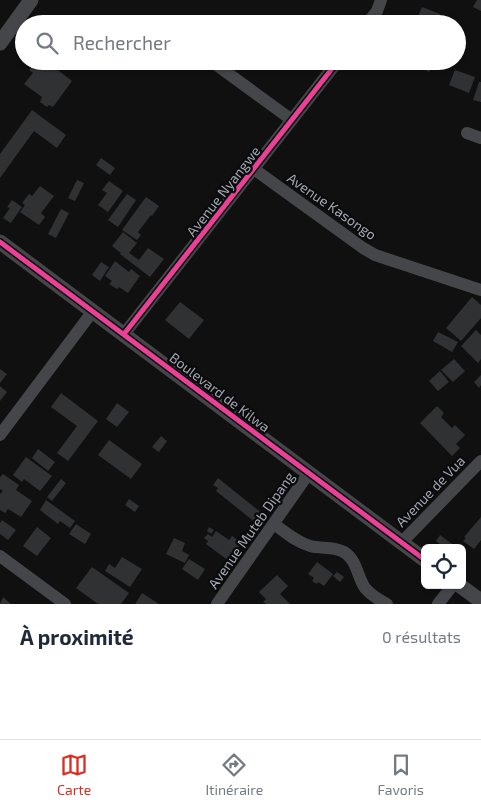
<!DOCTYPE html>
<html lang="fr">
<meta charset="utf-8">
<style>
:root{--surface:#fff;--page:#f2f2f3;--text:#1f2937;--muted:#747a83;--line:#e0e1e3;--accent:#d93025}
body{margin:0;font-family:"Exo 2",sans-serif;background:var(--page);color:var(--text)}
.controls{position:absolute;right:15px;bottom:15px;display:grid;overflow:hidden;border-radius:8px;box-shadow:0 1px 4px #0004}
.controls button{width:45px;height:45px;display:grid;place-items:center;padding:0;border:0;border-bottom:1px solid var(--line);background:var(--surface);color:var(--text);font:25px sans-serif}
.list{margin:0;padding:0;list-style:none}
h2{display:flex;justify-content:space-between;align-items:center;height:65px;margin:0;padding:0 20px;font-size:21px}
h2 small{font-size:16px;font-weight:400;color:var(--muted)}
.icon{flex:none;width:28px;height:28px;fill:none;stroke:currentColor;stroke-width:2;stroke-linecap:round;stroke-linejoin:round}
.map{position:relative;flex:none;width:481px;height:604px;overflow:hidden}
.search{position:absolute;background:var(--surface);box-shadow:0 1px 4px #0004;left:15px;right:15px;top:15px;height:55px;display:flex;align-items:center;gap:12px;box-sizing:border-box;padding:0 18px;border-radius:28px;color:var(--muted);font-size:19px}
.sheet{height:135px;background:var(--surface)}
nav{display:flex;justify-content:space-around;align-items:center;box-sizing:border-box;height:70px;border-top:1px solid var(--line);background:var(--surface);font-size:14px;color:var(--muted)}
nav a{display:grid;justify-items:center;gap:2px}
nav .on{color:var(--accent)}
.map>svg:first-child{display:block}
.building{fill:#303133}
.lines{fill:none;stroke-linecap:round;stroke-linejoin:round}
.minor{stroke:#454649;stroke-width:12}
.tertiary{stroke:#454649;stroke-width:15}
.cycleway-casing{stroke:#0b0b0c;stroke-width:8}
.cycleway{stroke:#ea4096;stroke-width:5}
.labels{text-anchor:middle;dominant-baseline:central;stroke-width:4.5;stroke-linejoin:round;paint-order:stroke}
.street-label{font-size:14px;fill:#a0a7b3;stroke:#0b0b0c}
</style>
<div class="map">
<svg width="481" height="604" viewBox="0 0 481 604">
<rect width="100%" height="100%" fill="#101011"/>
<path class="building" d="M477 0H481V11L473 7Z
M422 7 440 14 437 24 415 23Z
M36 61H46L72 81 53 107 49 105 47 107 40 102 42 97 24 84 33 73 29 70Z
M422 61H435L429 72 419 67Z
M455 70 475 77 469 93 449 85Z
M479 82H481V102L473 100Z
M32 110 66 135 57 148 34 131 0 178V154Z
M101 158 115 168 110 175 96 165Z
M77 180 84 183 75 201 68 198Z
M109 181 123 191 108 212 98 205 107 193 102 190Z
M40 186 54 196 41 213 45 217 39 225 20 212 25 205 22 203 29 194 32 196Z
M127 194 136 200 118 227 108 220Z
M146 197 159 206 152 216 151 215 138 232 141 235 137 240 122 230Z
M12 200 22 207 11 223 3 218 10 208 7 207Z
M61 209 69 213 56 238 48 234Z
M123 232 137 243 129 253 139 260 148 248 164 259 150 277 120 254 121 253 112 246Z
M115 261 129 272 131 269 140 276 128 293 119 287 117 289 109 284 112 281 105 276Z
M101 262 109 267 100 281 92 275Z
M472 297 481 305V318L461 341 446 328Z
M180 302 204 320 189 339 165 320Z
M476 330 481 335V359L478 363 461 346Z
M438 332 458 342 452 352 433 341Z
M454 359 465 371 453 382 441 370Z
M0 369 7 374 0 383Z
M440 371 449 382 438 391 429 381Z
M481 375V385L479 388 474 382Z
M0 386 7 392 0 401Z
M61 393 98 421 68 461 57 453 77 426 51 407Z
M117 403 129 412 117 427 106 419Z
M437 406 444 413 441 417 452 428 455 425 465 435 456 444 460 448 452 456 420 423Z
M161 436 167 441 159 452 152 447Z
M109 440 142 464 131 479 98 455Z
M38 449 55 462 48 471 32 458Z
M26 457 52 476 40 491 24 479 22 482 13 475Z
M3 474 19 485 16 490 32 501 21 517 8 509 5 513 0 510V494L3 491 0 489V477Z
M218 478 268 518 261 527 216 491 218 488 213 485Z
M61 479 66 483 52 501 47 497Z
M129 499 139 506 135 512 125 505Z
M46 500 75 521 70 528 60 521 58 524 40 510Z
M481 517V540L474 549 463 541 466 538 464 537Z
M2 520 16 530 8 540 0 534V523Z
M76 524 91 534 85 544 69 534Z
M37 527 51 538 37 556 23 546Z
M209 527 214 530 211 534 207 531Z
M216 531 229 540 232 536 242 543 229 561 206 544 208 541 204 538 208 534 212 537Z
M440 535 448 541 458 548H445L436 541Z
M174 538 185 543 182 551 189 555 185 563 166 554Z
M122 557 142 569 130 587 105 571 109 564 115 568Z
M189 559 205 569 198 580 182 569Z
M317 562 333 574 324 586 318 582 317 584 312 581 314 578 308 574Z
M92 567 129 593 121 604H98L76 588Z
M337 572 344 577 340 582 333 576Z
M277 575 288 586 280 594 290 604H266L263 602 266 599 259 592Z
M142 593 159 604H135Z
M3 597 11 604H0Z"/>
<g class="lines">
<path class="minor" d="M367 24 377 11 381 0
M211 61 292 120
M467 133 481 138
M254 169 363 248 375 255 481 290
M124 334 338 61
M0 435 93 311
M274 524C285 532 296 542 310 546 321 549 334 546 344 552 357 560 357 576 365 588 371 595 379 600 387 604
M401 543 481 461
M0 556 65 604
M217 604 309 473
M438 604 453 585"/>
<path class="tertiary" d="M0 43 31 0
M0 242 425 560
M459 585 481 601"/>
<g class="cycleway-casing">
<path id="cycleway" d="M0 242 425 560
M124 334 338 61"/>
</g>
<use href="#cycleway" class="cycleway"/>
</g>
<g class="labels">
<g class="street-label">
<text transform="translate(223 191) rotate(-52)">Avenue Nyangwe</text>
<text transform="translate(332 206) rotate(35)">Avenue Kasongo</text>
<text transform="translate(220 392) rotate(37)">Boulevard de Kilwa</text>
<text transform="translate(430 491) rotate(-46)">Avenue de Vua</text>
<text transform="translate(251 530) rotate(-55)">Avenue Muteb Dipang</text>
</g>
</g>
</svg>
<div class="controls">
<button><svg class="icon" aria-label="locate" viewBox="0 0 24 24"><circle cx="12" cy="12" r="6"/><path d="M12 2v4M12 18v4M2 12h4M18 12h4"/></svg></button>
</div>
<div class="search"><svg class="icon" aria-label="search" viewBox="0 0 24 24"><circle cx="10" cy="10" r="6"/><path d="M15 15l6 6"/></svg>Rechercher</div>
</div>
<section class="sheet">
<h2>À proximité<small>0 résultats</small></h2>
<ul class="list">
</ul>
</section>
<nav>
<a class="on"><svg class="icon" aria-label="map" viewBox="0 0 24 24"><path d="M3 6l6-2 6 2 6-2v14l-6 2-6-2-6 2zM9 4v14M15 6v14"/></svg>Carte</a>
<a><svg class="icon" aria-label="directions" viewBox="0 0 24 24"><path d="M12 3l9 9-9 9-9-9zM9 14v-3h6M13 9l2 2-2 2"/></svg>Itinéraire</a>
<a><svg class="icon" aria-label="saved" viewBox="0 0 24 24"><path d="M7 4h10v16l-5-4-5 4z"/></svg>Favoris</a>
</nav>
